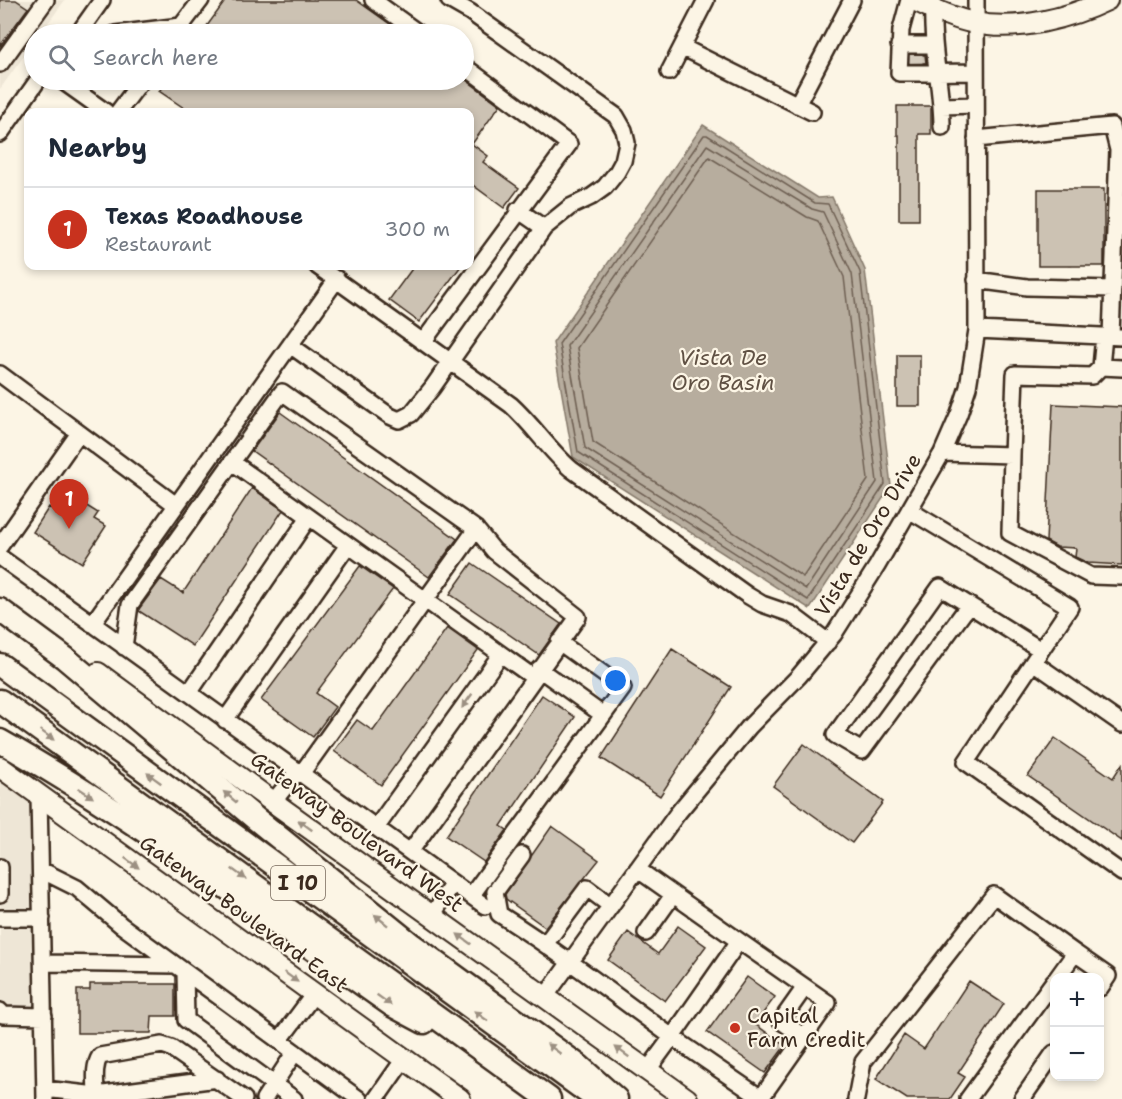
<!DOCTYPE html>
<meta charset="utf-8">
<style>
:root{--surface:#fff;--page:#f2f2f3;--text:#1f2937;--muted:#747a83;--line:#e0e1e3;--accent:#c8321e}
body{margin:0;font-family:"Shantell Sans",sans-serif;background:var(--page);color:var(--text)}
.controls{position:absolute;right:18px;bottom:18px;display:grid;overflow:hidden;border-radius:12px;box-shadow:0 3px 9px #0003}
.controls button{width:54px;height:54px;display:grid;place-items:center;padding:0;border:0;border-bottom:2px solid var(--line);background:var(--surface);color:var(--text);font:30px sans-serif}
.you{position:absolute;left:616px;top:681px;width:21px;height:21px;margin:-15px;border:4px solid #fff;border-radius:50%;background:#1a73e8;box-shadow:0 0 0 9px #1a73e833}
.badge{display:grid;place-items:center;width:39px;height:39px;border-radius:50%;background:var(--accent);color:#fff;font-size:20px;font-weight:700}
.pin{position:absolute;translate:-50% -50px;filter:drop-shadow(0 2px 3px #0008)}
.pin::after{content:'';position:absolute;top:32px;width:21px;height:18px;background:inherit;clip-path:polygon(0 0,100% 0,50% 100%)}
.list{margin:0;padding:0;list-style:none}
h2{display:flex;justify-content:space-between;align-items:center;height:78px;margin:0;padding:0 24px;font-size:26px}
h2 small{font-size:20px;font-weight:400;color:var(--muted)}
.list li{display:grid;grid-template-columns:39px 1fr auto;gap:18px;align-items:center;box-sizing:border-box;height:84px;padding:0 24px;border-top:2px solid var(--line)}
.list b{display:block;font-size:22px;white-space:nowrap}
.list p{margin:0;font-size:20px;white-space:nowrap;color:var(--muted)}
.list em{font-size:20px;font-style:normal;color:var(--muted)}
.icon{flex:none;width:33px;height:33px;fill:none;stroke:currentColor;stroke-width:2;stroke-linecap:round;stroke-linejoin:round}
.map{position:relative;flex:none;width:1122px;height:1099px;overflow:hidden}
.search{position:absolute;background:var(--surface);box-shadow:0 3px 9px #0003;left:24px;top:24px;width:450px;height:66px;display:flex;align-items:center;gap:15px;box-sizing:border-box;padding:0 21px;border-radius:33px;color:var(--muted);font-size:22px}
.panel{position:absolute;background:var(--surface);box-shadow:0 3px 9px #0003;left:24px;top:108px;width:450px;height:162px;border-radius:12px}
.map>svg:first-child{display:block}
.built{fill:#eee6d6}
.water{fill:#b7ad9e;stroke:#85796b;stroke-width:1.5}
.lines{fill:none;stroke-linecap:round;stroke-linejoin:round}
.shore{stroke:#6d5e51;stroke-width:1.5}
.building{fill:#ccc2b3;stroke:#3b2a1e;stroke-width:1.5}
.minor-tunnel{stroke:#d5ccbd;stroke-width:15;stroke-dasharray:15 8;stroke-linecap:butt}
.minor-casing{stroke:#3b2a1e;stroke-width:20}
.major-casing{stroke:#3b2a1e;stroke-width:24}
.highway-casing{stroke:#3b2a1e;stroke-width:27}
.minor{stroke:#fcf5e5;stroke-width:15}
.major{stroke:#fcf5e5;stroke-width:20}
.highway{stroke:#fcf5e5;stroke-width:22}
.oneway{fill:#9c9082}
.poi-dot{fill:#c8321e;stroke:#fcf5e5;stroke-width:2}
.labels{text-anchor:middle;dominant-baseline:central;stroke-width:4.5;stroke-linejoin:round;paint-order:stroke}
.shield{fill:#fcf5e5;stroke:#75675a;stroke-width:1.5}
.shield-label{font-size:20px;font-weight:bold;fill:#3b2a1e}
.street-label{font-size:21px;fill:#3b2a1e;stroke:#fcf5e5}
.poi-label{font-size:21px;fill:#3b2a1e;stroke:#fcf5e5;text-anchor:start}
.water-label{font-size:22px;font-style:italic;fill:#605144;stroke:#fcf5e5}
</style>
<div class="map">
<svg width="1122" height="1099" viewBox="0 0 1122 1099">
<rect width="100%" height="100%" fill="#fcf5e5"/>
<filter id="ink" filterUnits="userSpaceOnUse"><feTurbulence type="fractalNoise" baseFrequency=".0167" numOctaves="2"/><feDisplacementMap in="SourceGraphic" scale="12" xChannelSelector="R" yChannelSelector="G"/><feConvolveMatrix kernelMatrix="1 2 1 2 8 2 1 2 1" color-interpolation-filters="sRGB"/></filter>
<g filter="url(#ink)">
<path class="built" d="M0 0H65L40 34H34V42L0 89Z
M0 779 33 803 40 1010H0Z"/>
<path class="water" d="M703 125 818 198 832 197 865 270 891 486 810 609 573 457 553 343Z"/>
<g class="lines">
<path class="shore" d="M704 135H707L815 203 828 204 860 272 885 484 808 600 578 452 559 344Z
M707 145 812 209 823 212 852 274 877 482 806 589 585 448 567 346Z
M709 157 807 217 818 221 844 277 868 480 803 577 593 442 577 348Z"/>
</g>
<path class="building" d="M0 0H16L28 8 0 46Z
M226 0H356L404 34H201Z
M910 55H925L926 63H909Z
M168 80H466L500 105 472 144 488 156 483 162 519 188 504 208 470 183V112H190L159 91Z
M897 106H931V134H919V220H899V135H897Z
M1038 189H1104V266H1038Z
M414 266H461L419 322 389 300Z
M897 355H920V406H897Z
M1053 404 1122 407V565L1088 563 1075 557 1076 548 1057 547 1046 541Z
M280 412 457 539 429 577 252 451Z
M252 488 283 510 193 646 139 611V609L161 579 183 593Z
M66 493 98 513 94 519 106 526 82 563 33 532 49 507 55 510Z
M472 563 561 624 539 655 450 594Z
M360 566 393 589 316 693 335 707 313 737 261 700Z
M447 628 478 650 381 785 334 751 357 720 373 731Z
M672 649 731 687 660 796 601 758Z
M542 695 575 717 501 826 507 830 484 862 446 836Z
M1055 738 1113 778 1122 764V841L1028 776Z
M804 744 883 802 852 843 773 786Z
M552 826 599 860 545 927 506 899 505 894Z
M678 926 706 946 665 1001 608 960 628 932 658 954Z
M747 977 775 997 755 1024 785 1046 765 1073 707 1032Z
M969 981 1004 1004 958 1073 965 1077 950 1099H907L876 1079 904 1035 924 1049Z
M90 984H175V1016H152L151 1033H77V990H90Z"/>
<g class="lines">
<path class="minor-tunnel" d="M915 53V66"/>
<g class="minor-casing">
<path id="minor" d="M373 0 420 34
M909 0 901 30 899 73 975 72
M933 9C931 49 942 87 942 127
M78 34 102 0
M115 34 181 26
M175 34 201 0
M899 45H933
M682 47 812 112
M0 64 46 0
M669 72 706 0
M61 80 106 112
M797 105 852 0
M942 106 976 105
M118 112 142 80
M0 134 38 80
M976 139 1112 126 1118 150 1111 336
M518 210 544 228
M317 266 511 405C533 425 549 450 571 469L747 595 762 604 791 614 828 642
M976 280 1027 287 1113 289
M977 330 1122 337
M423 342 569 144 464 66
M290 345 390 416 399 420 411 414 432 388 544 228 570 207 591 197 605 187 617 172 623 161 627 143 624 130 616 116 470 12 449 0
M1101 367 1122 368
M0 374 176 505
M942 453 1012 455 1015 374 1092 376 1101 367 1104 336
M1012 455 1010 533 1091 576 1122 577
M232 462 533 677
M909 510 1070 607 966 762 1122 873
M0 546 79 433
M0 557 485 906
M969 605 862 751 835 735 940 587 1041 650
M92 624 337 279
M124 647 130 605 282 392 476 529 494 551 578 617 410 852
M1033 662 1122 724
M539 669 603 715
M189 693 309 517
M225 720 348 545
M301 774 476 529
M39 796 45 1099
M273 802 298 771
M376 828 501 654
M522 855 495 892 499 914C559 952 615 995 672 1037L739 941 637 869
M0 867V894
M41 870 77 888 121 925 359 1099
M471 896 623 688 559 642
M432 916 453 883
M0 918H42
M646 933 673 895
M546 943 587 888 611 906
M1075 953 1108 976 1100 988
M43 963 175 965
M185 972 186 1020 294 1099
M545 997 677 814 749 727 799 676 834 634 877 566 942 453 959 414 968 387 977 330 976 0
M0 1011 3 1015 44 1016
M804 1037 781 1021 805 987
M279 1041 314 994
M647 1071 672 1037 761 1098 828 1003 739 941
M45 1089 96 1095C96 1082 93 1067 100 1056L162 1045 171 1048 244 1099
M96 1095 217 1079
M264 1099 295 1052
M376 1099 404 1059
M856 1099 863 1062 994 895 1075 953 1057 978
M968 1099 1054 981
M1022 1099 1054 1053"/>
</g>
<g class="major-casing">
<path id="major" d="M914 0C933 9 954 19 975 23 1016 32 1070 18 1107 0
M98 673 273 802 687 1099
M0 767 460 1099"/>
</g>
<g class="highway-casing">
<path id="highway" d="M0 610 65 658 256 819 412 945 580 1067 616 1099
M0 665 597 1099
M0 701 549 1099
M0 741C136 818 264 915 392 1005L424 1022"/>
</g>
<use href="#minor" class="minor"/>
<use href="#major" class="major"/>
<use href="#highway" class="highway"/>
</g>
<defs><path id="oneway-solid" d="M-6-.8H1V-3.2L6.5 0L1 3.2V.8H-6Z" transform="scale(1.5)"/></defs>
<g class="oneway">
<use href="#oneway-solid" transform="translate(467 701) rotate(126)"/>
<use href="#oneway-solid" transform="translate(47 735) rotate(36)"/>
<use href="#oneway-solid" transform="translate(154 778) rotate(-144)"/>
<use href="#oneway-solid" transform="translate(86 793) rotate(34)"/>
<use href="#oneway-solid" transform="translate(230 797) rotate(-140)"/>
<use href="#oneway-solid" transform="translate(305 825) rotate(-144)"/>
<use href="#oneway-solid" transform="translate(132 863) rotate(36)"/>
<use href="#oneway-solid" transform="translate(239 874) rotate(36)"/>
<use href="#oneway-solid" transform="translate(381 920) rotate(-141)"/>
<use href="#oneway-solid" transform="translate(464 939) rotate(-144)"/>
<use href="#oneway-solid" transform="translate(291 977) rotate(36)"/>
<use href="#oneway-solid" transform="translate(384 1000) rotate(35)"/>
<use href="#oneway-solid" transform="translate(481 1016) rotate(-144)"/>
<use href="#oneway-solid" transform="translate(554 1049) rotate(-144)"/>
<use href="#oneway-solid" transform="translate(622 1052) rotate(-144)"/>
</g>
</g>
<circle class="poi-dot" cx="735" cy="1028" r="6"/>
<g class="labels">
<rect class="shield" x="271" y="866" width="54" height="34" rx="4.5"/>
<g class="shield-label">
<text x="298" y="883">I 10</text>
</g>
<g class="street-label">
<text transform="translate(868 535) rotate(-59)">Vista de Oro Drive</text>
<text transform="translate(357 832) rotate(36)">Gateway Boulevard West</text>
<text transform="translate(244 914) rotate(36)">Gateway Boulevard East</text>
</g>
<g class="poi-label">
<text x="747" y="1016">Capital<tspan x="747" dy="24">Farm Credit</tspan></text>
</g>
<g class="water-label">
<text x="723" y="357">Vista De<tspan x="723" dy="25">Oro Basin</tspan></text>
</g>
</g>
</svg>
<div class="controls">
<button>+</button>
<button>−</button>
</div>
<div class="you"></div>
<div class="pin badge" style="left:69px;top:529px">1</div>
<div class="search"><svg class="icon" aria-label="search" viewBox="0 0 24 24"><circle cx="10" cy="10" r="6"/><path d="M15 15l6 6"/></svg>Search here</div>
<section class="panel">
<h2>Nearby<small></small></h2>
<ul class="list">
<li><span class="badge">1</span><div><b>Texas Roadhouse</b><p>Restaurant</p></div><em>300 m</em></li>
</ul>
</section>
</div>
